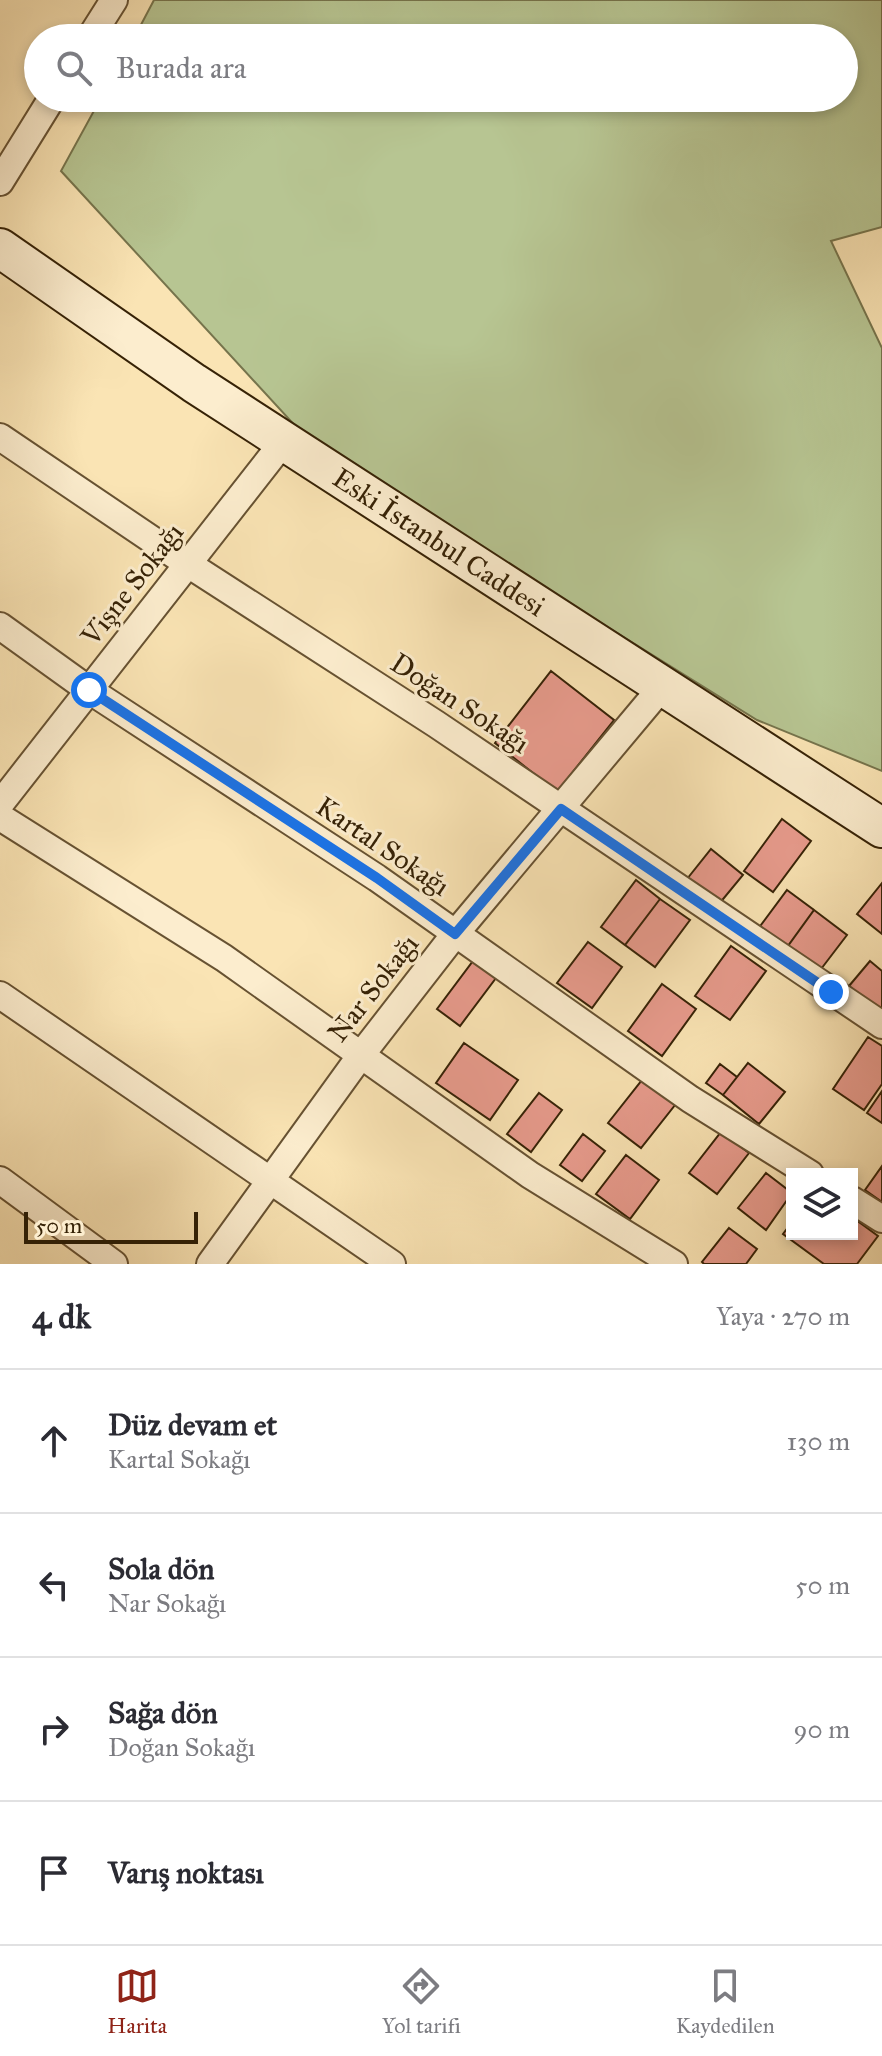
<!DOCTYPE html>
<html lang="tr">
<meta charset="utf-8">
<style>
:root{--surface:#fff;--page:#f7f7f7;--text:#2b2b33;--muted:#7c7c81;--line:#e1e1e2;--accent:#8f2418}
body{margin:0;font-family:"IM FELL Great Primer",serif;background:var(--page);color:var(--text)}
.controls{position:absolute;right:24px;bottom:24px;display:grid;overflow:hidden;border-radius:0px;box-shadow:0 4px 12px #0003}
.controls button{width:72px;height:72px;display:grid;place-items:center;padding:0;border:0;border-bottom:2px solid var(--line);background:var(--surface);color:var(--text);font:40px sans-serif}
.scale{position:absolute;left:24px;bottom:20px;width:174px;box-sizing:border-box;padding-left:8px;border:4px solid #362206;border-top:0;font-size:22px;line-height:28px;white-space:nowrap;color:#362206;-webkit-text-stroke:6px #fcedce;paint-order:stroke}
.stop{position:absolute;width:24px;height:24px;margin:-18px;border:6px solid #1a73e8;border-radius:50%;background:#fff}
.stop.end{background:#1a73e8;border-color:#fff;box-shadow:0 2px 8px #0008}
.list{margin:0;padding:0;list-style:none}
h2{display:flex;justify-content:space-between;align-items:center;height:104px;margin:0;padding:0 32px;font-size:34px}
h2 small{font-size:26px;font-weight:400;color:var(--muted)}
.list li{display:grid;grid-template-columns:52px 1fr auto;gap:24px;align-items:center;box-sizing:border-box;height:144px;padding:0 32px;border-top:2px solid var(--line)}
.list b{display:block;font-size:30px;white-space:nowrap}
.list p{margin:0;font-size:26px;white-space:nowrap;color:var(--muted)}
.list em{font-size:26px;font-style:normal;color:var(--muted)}
.icon{flex:none;width:44px;height:44px;fill:none;stroke:currentColor;stroke-width:2;stroke-linecap:round;stroke-linejoin:round}
.map{position:relative;flex:none;width:882px;height:1264px;overflow:hidden}
.search{position:absolute;background:var(--surface);box-shadow:0 4px 12px #0003;left:24px;right:24px;top:24px;height:88px;display:flex;align-items:center;gap:20px;box-sizing:border-box;padding:0 28px;border-radius:44px;color:var(--muted);font-size:30px}
.sheet{height:680px;background:var(--surface)}
nav{display:flex;justify-content:space-around;align-items:center;box-sizing:border-box;height:112px;border-top:2px solid var(--line);background:var(--surface);font-size:22px;color:var(--muted)}
nav a{display:grid;justify-items:center;gap:4px}
nav .on{color:var(--accent)}
.map>svg:first-child{display:block}
.green{fill:#b7c592;stroke:#76744c;stroke-width:2}
.building{fill:#e89b8d;stroke:#362206;stroke-width:2}
.lines{fill:none;stroke-linecap:round;stroke-linejoin:round}
.minor-casing{stroke:#675232;stroke-width:30}
.secondary-casing{stroke:#362206;stroke-width:42}
.minor{stroke:#fcedce;stroke-width:26}
.secondary{stroke:#fcedce;stroke-width:38}
.route{stroke:#1a73e8;stroke-width:10}
.labels{text-anchor:middle;dominant-baseline:central;stroke-width:6;stroke-linejoin:round;paint-order:stroke}
.street-label{font-size:28px;fill:#362206;stroke:#fcedce}
</style>
<div class="map">
<svg width="882" height="1264" viewBox="0 0 882 1264">
<rect width="100%" height="100%" fill="#fae4b4"/>
<filter id="stains"><feTurbulence type="fractalNoise" baseFrequency=".0025" numOctaves="4"/><feColorMatrix values="0 0 0 0 .2 0 0 0 0 .09 0 0 0 0 .02 0 0 0 .5 -.17"/></filter>
<radialGradient id="worn" r=".72"><stop offset=".6" stop-color="#630" stop-opacity="0"/><stop offset="1" stop-color="#630" stop-opacity=".3"/></radialGradient>
<path class="green" d="M154 0H882V227L831 241 882 348V771L757 720 310 442 61 171 101 98H844V38H134Z"/>
<path class="building" d="M551 671 614 720 557 792 495 743Z
M782 819 811 841 773 892 744 871Z
M711 849 743 875 719 904 687 879Z
M636 880 660 899 625 945 601 927Z
M882 883V934L857 914Z
M787 890 814 910 785 950 758 929Z
M660 899 690 920 655 967 625 945Z
M814 910 847 935 818 973 785 950Z
M588 942 622 967 592 1008 557 983Z
M731 946 766 971 730 1020 695 996Z
M473 961 496 978 460 1026 437 1009Z
M870 961 882 971V1014L849 986Z
M662 984 696 1009 662 1056 628 1031Z
M868 1037 882 1046V1084L864 1110 833 1089Z
M464 1043 518 1080 490 1120 436 1083Z
M748 1063 785 1092 759 1124 723 1095Z
M720 1064 737 1077 723 1095 706 1083Z
M646 1075 679 1100 641 1148 608 1123Z
M882 1091V1123L867 1113Z
M539 1093 562 1110 531 1152 507 1134Z
M721 1132 749 1153 717 1194 689 1173Z
M583 1134 605 1151 582 1181 560 1165Z
M626 1155 659 1180 630 1219 596 1194Z
M882 1166V1202L865 1190Z
M766 1173 792 1193 766 1230 738 1208Z
M852 1217 878 1236 857 1264H824L783 1234 792 1222V1234H852Z
M729 1228 757 1249 746 1264H704L702 1262Z"/>
<g class="lines">
<g class="minor-casing">
<path id="minor" d="M90 38 114 0
M0 182 52 98
M0 437 188 564 436 724 882 1025
M0 626 89 690 377 878 690 1099 810 1174
M0 804 284 441
M0 817 224 958 530 1175 674 1264
M0 995 392 1264
M0 1180 114 1264
M852 1200 882 1219
M210 1264 361 1055 455 934 662 687"/>
</g>
<g class="secondary-casing">
<path id="secondary" d="M0 248 194 383 882 828"/>
</g>
<use href="#minor" class="minor"/>
<use href="#secondary" class="secondary"/>
</g>
<g class="lines">
<path class="route" d="M89 690 377 878 455 934 561 809 831 992"/>
</g>
<g class="labels">
<g class="street-label">
<text transform="translate(439 542) rotate(33)">Eski İstanbul Caddesi</text>
<text transform="translate(132 584) rotate(-52)">Vişne Sokağı</text>
<text transform="translate(460 703) rotate(33)">Doğan Sokağı</text>
<text transform="translate(383 846) rotate(34)">Kartal Sokağı</text>
<text transform="translate(373 988) rotate(-52)">Nar Sokağı</text>
</g>
</g>
<rect width="100%" height="100%" filter="url(#stains)"/>
<rect width="100%" height="100%" fill="url(#worn)"/>
</svg>
<div class="controls">
<button><svg class="icon" aria-label="layers" viewBox="0 0 24 24"><path d="M12 4l9 5-9 5-9-5zM3 14l9 5 9-5"/></svg></button>
</div>
<div class="scale">50 m</div>
<div class="stop" style="left:89px;top:690px"></div>
<div class="stop end" style="left:831px;top:992px"></div>
<div class="search"><svg class="icon" aria-label="search" viewBox="0 0 24 24"><circle cx="10" cy="10" r="6"/><path d="M15 15l6 6"/></svg>Burada ara</div>
</div>
<section class="sheet">
<h2>4 dk<small>Yaya · 270 m</small></h2>
<ul class="list">
<li><svg class="icon" aria-label="ahead" viewBox="0 0 24 24"><path d="M12 20V5M6 11l6-6 6 6"/></svg><div><b>Düz devam et</b><p>Kartal Sokağı</p></div><em>130 m</em></li>
<li><svg class="icon" aria-label="left" viewBox="0 0 24 24"><path d="M17 20v-9H6M10 6l-5 5 5 5"/></svg><div><b>Sola dön</b><p>Nar Sokağı</p></div><em>50 m</em></li>
<li><svg class="icon" aria-label="right" viewBox="0 0 24 24"><path d="M7 20v-9h11M14 6l5 5-5 5"/></svg><div><b>Sağa dön</b><p>Doğan Sokağı</p></div><em>90 m</em></li>
<li><svg class="icon" aria-label="arrive" viewBox="0 0 24 24"><path d="M6 21V4h12l-3 4 3 4H6"/></svg><div><b>Varış noktası</b></div></li>
</ul>
</section>
<nav>
<a class="on"><svg class="icon" aria-label="map" viewBox="0 0 24 24"><path d="M3 6l6-2 6 2 6-2v14l-6 2-6-2-6 2zM9 4v14M15 6v14"/></svg>Harita</a>
<a><svg class="icon" aria-label="directions" viewBox="0 0 24 24"><path d="M12 3l9 9-9 9-9-9zM9 14v-3h6M13 9l2 2-2 2"/></svg>Yol tarifi</a>
<a><svg class="icon" aria-label="saved" viewBox="0 0 24 24"><path d="M7 4h10v16l-5-4-5 4z"/></svg>Kaydedilen</a>
</nav>
